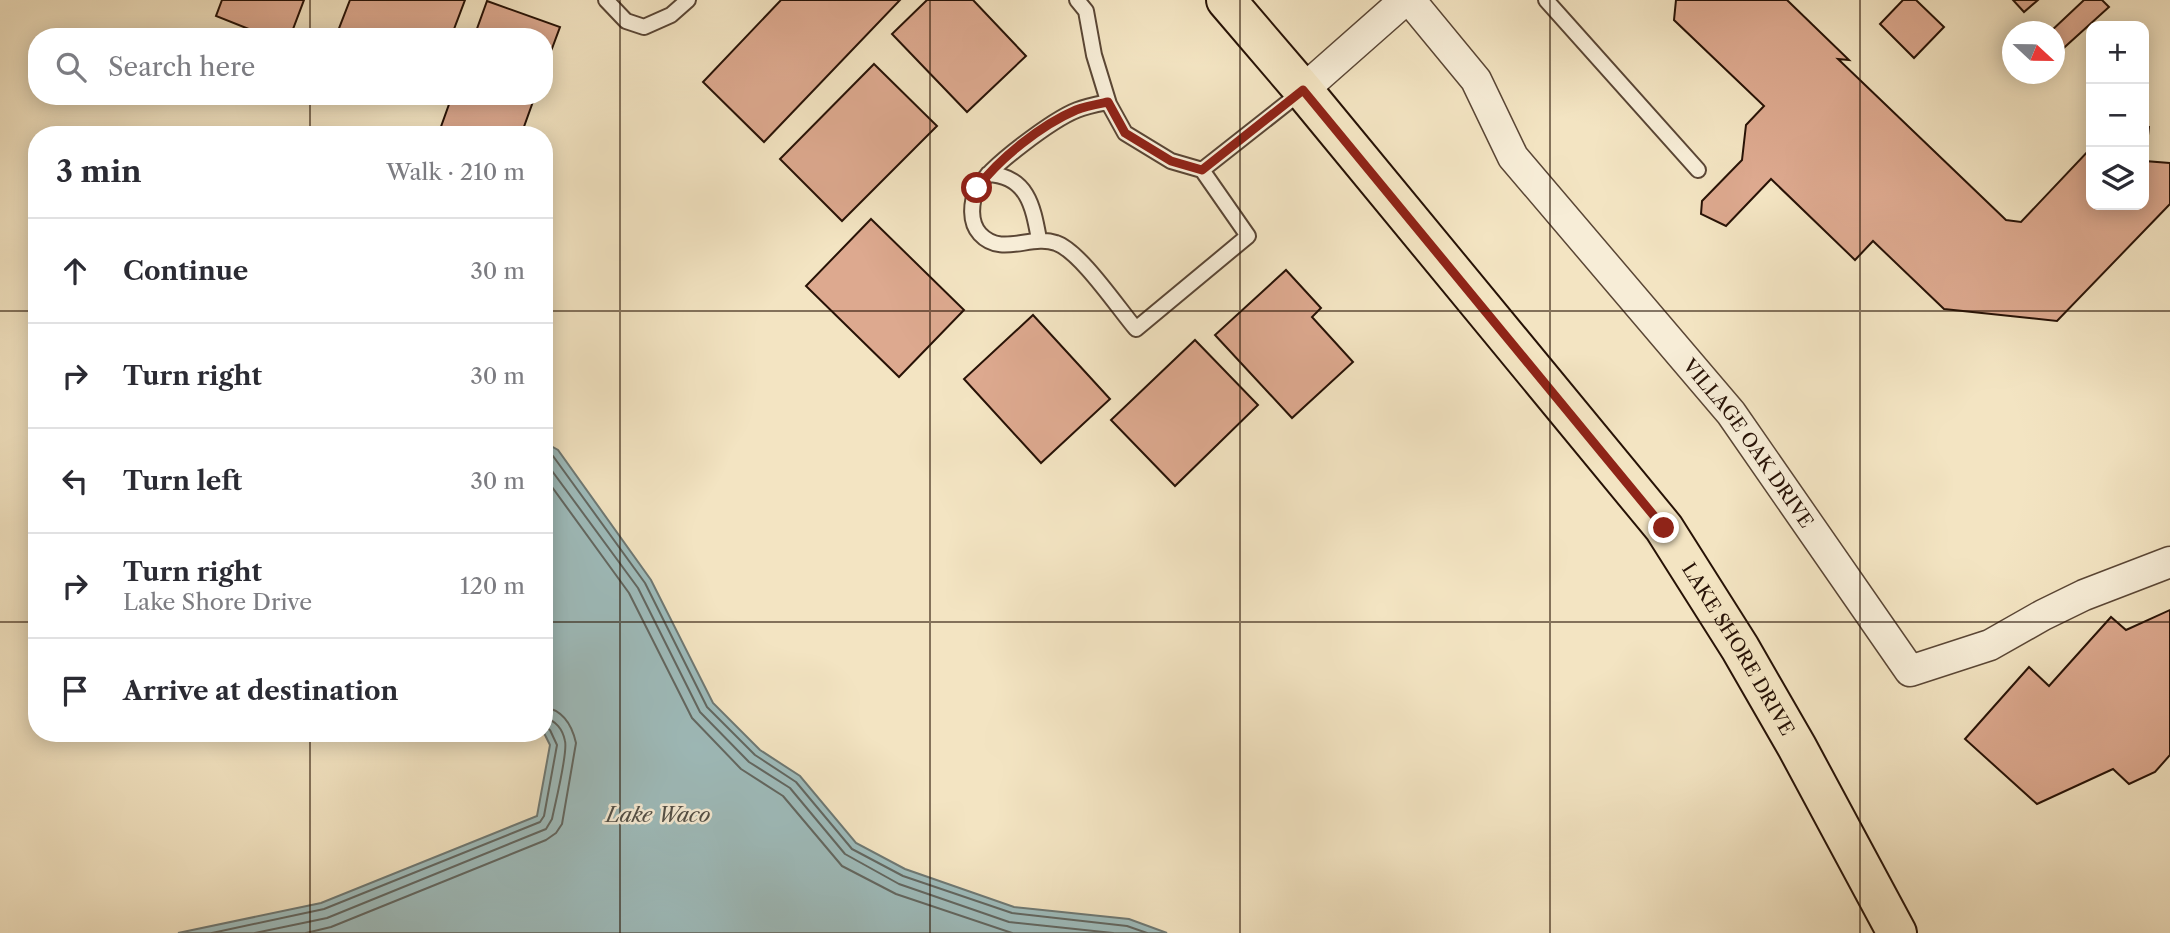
<!DOCTYPE html>
<meta charset="utf-8">
<style>
:root{--surface:#fff;--page:#f7f7f7;--text:#2b2b33;--muted:#7c7c81;--line:#e1e1e2}
body{margin:0;font-family:"Libre Caslon Text",serif;background:var(--page);color:var(--text)}
.controls{position:absolute;right:21px;top:21px;display:grid;overflow:hidden;border-radius:14px;box-shadow:0 4px 18px #0003}
.controls button{width:63px;height:63px;display:grid;place-items:center;padding:0;border:0;border-bottom:2px solid var(--line);background:var(--surface);color:var(--text);font:35px sans-serif}
.compass{position:absolute;left:2002px;top:21px;width:63px;height:63px;border-radius:50%;background:var(--surface);box-shadow:0 4px 18px #0003;rotate:112deg}
.stop{position:absolute;width:21px;height:21px;margin:-16px;border:5px solid #8f2418;border-radius:50%;background:#fff}
.stop.end{background:#8f2418;border-color:#fff;box-shadow:0 2px 7px #0008}
.list{margin:0;padding:0;list-style:none}
h2{display:flex;justify-content:space-between;align-items:center;height:91px;margin:0;padding:0 28px;font-size:30px}
h2 small{font-size:23px;font-weight:400;color:var(--muted)}
.list li{display:grid;grid-template-columns:46px 1fr auto;gap:21px;align-items:center;box-sizing:border-box;height:105px;padding:0 28px;border-top:2px solid var(--line)}
.list b{display:block;font-size:26px;white-space:nowrap}
.list p{margin:0;font-size:23px;white-space:nowrap;color:var(--muted)}
.list em{font-size:23px;font-style:normal;color:var(--muted)}
.icon{flex:none;width:38px;height:38px;fill:none;stroke:currentColor;stroke-width:2;stroke-linecap:round;stroke-linejoin:round}
.map{position:relative;flex:none;width:2170px;height:933px;overflow:hidden}
.search{position:absolute;background:var(--surface);box-shadow:0 4px 18px #0003;left:28px;top:28px;width:525px;height:77px;display:flex;align-items:center;gap:18px;box-sizing:border-box;padding:0 24px;border-radius:28px;color:var(--muted);font-size:26px}
.panel{position:absolute;background:var(--surface);box-shadow:0 4px 18px #0003;left:28px;top:126px;width:525px;height:616px;border-radius:28px}
.map>svg:first-child{display:block}
.water{fill:#9ebcbc;stroke:#6e7873;stroke-width:2}
.lines{fill:none;stroke-linecap:round;stroke-linejoin:round}
.shore{stroke:#626761;stroke-width:2}
.building{fill:#dda98f;stroke:#271206;stroke-width:2}
.service-casing{stroke:#5a4635;stroke-width:18}
.minor-casing{stroke:#5a4635;stroke-width:33}
.primary-casing{stroke:#271206;stroke-width:42}
.service{stroke:#f7edd7;stroke-width:14}
.minor{stroke:#f7edd7;stroke-width:30}
.primary{stroke:#f3e4c2;stroke-width:38}
.route{stroke:#8f2418;stroke-width:9}
.grid{fill:none;stroke:#271206;stroke-width:2;stroke-opacity:0.55}
.labels{text-anchor:middle;dominant-baseline:central;stroke-width:5;stroke-linejoin:round;paint-order:stroke}
.street-label{font-size:19px;fill:#271206;stroke:#f7edd7}
.water-label{font-size:21px;font-style:italic;fill:#514e46;stroke:#f7edd7}
</style>
<div class="map">
<svg width="2170" height="933" viewBox="0 0 2170 933">
<rect width="100%" height="100%" fill="#f3e4c2"/>
<filter id="stains"><feTurbulence type="fractalNoise" baseFrequency=".00286" numOctaves="4"/><feColorMatrix values="0 0 0 0 .2 0 0 0 0 .09 0 0 0 0 .02 0 0 0 .5 -.17"/></filter>
<radialGradient id="worn" r=".72"><stop offset=".6" stop-color="#630" stop-opacity="0"/><stop offset="1" stop-color="#630" stop-opacity=".3"/></radialGradient>
<path class="water" d="M544 442 558 450 651 580 713 703 760 750 800 776 856 843 905 869 1014 907 1129 919 1167 933H178L321 903 537 816 550 745 544 733Z"/>
<g class="lines">
<path class="shore" d="M544 450 553 456 645 583 707 707 755 755 796 782 852 849 903 876 1012 913 1127 926 1147 933
M544 460 638 588 700 712 749 762 790 788 845 854 899 884 1009 922 1113 933
M544 476 629 593 692 718 741 769 783 796 842 866 896 894 1012 933
M212 933 324 909 540 822 544 816 557 745 550 730 544 726
M255 933 327 918 546 829 552 819C555 804 568 753 565 741 563 730 556 720 544 718
M306 933 331 927 546 840 556 833 562 824 576 743C572 725 563 710 544 707"/>
</g>
<path class="building" d="M222 0H304L290 37H269L216 16Z
M350 0H465L451 37H354L338 31Z
M781 0H900L764 142 703 82Z
M927 0H973L1026 56 967 112 892 34Z
M1676 0H1787L1849 60 1838 59 2006 220 2021 222 2091 148V205H2144V125L2149 127 2145 161 2170 163V204L2057 321 1944 309 1873 241 1855 260 1771 179 1726 226 1701 214 1702 201 1742 160 1746 125 1764 106 1674 20Z
M1903 0H1916L1944 27 1914 58 1880 24Z
M2013 0H2038L2024 12Z
M2084 0H2102L2109 7 2057 54 2054 51V32H2050Z
M487 1 560 27 544 70V37H474Z
M874 64 937 126 842 221 780 159Z
M452 96H535L521 135H438Z
M871 219 964 310 899 377 806 286Z
M1286 270 1321 308 1312 317 1353 362 1292 418 1215 335Z
M1033 315 1110 399 1041 463 964 379Z
M1195 340 1258 405 1175 486 1111 420Z
M2170 610V755L2155 772 2129 784 2113 769 2037 804 1965 739 2029 667 2049 686 2111 617 2126 630Z"/>
<g class="lines">
<g class="service-casing">
<path id="service" d="M606 0 626 21 644 27 671 15 688 0
M1077 0 1086 11 1094 55 1109 104 1125 133 1171 161 1202 170 1301 92
M1546 0 1698 170
M1108 102C1098 104 1087 106 1077 110 1054 119 988 167 977 189 971 202 969 222 980 234 1001 257 1031 234 1056 243 1080 251 1118 308 1136 329L1248 236 1202 170
M988 174C1028 176 1033 207 1039 239"/>
</g>
<g class="minor-casing">
<g id="minor">
<path id="s1" d="M1410 0 1476 80 1513 157 1731 413 1910 671 1990 645 2043 615 2084 595 2170 562"/>
<path d="M1303 90 1405 0"/>
</g>
</g>
<g class="primary-casing">
<g id="primary">
<path id="s2" d="M1226 0 1303 90 1664 528 1740 648 1797 747 1897 933"/>
</g>
</g>
<use href="#service" class="service"/>
<use href="#minor" class="minor"/>
<use href="#primary" class="primary"/>
</g>
<g class="lines">
<path class="route" d="M977 188C1000 158 1041 125 1076 110 1086 106 1098 104 1108 102L1125 133 1171 161 1202 170 1303 90 1664 528"/>
</g>
<path class="grid" d="M310 0V37M620 0V933M930 0V933M1240 0V933M1550 0V933M1860 0V933M310 96V135M0 311H37M544 311H2170M0 622H37M544 622H2170M310 733V933"/>
<g class="labels">
<g class="street-label">
<text stroke="none"><textPath href="#s1" startOffset="560">VILLAGE OAK DRIVE</textPath></text>
<text stroke="none"><textPath href="#s2" startOffset="828">LAKE SHORE DRIVE</textPath></text>
</g>
<g class="water-label">
<text x="658" y="814">Lake Waco</text>
</g>
</g>
<rect width="100%" height="100%" filter="url(#stains)"/>
<rect width="100%" height="100%" fill="url(#worn)"/>
</svg>
<div class="controls">
<button>+</button>
<button>−</button>
<button><svg class="icon" aria-label="layers" viewBox="0 0 24 24"><path d="M12 4l9 5-9 5-9-5zM3 14l9 5 9-5"/></svg></button>
</div>
<svg class="compass" viewBox="-18 -18 36 36"><path d="M0-13l5 13h-10z" fill="#e53935"/><path d="M0 13l5-13h-10z" fill="#7c7c81"/></svg>
<div class="stop" style="left:977px;top:188px"></div>
<div class="stop end" style="left:1664px;top:528px"></div>
<div class="search"><svg class="icon" aria-label="search" viewBox="0 0 24 24"><circle cx="10" cy="10" r="6"/><path d="M15 15l6 6"/></svg>Search here</div>
<section class="panel">
<h2>3 min<small>Walk · 210 m</small></h2>
<ul class="list">
<li><svg class="icon" aria-label="ahead" viewBox="0 0 24 24"><path d="M12 20V5M6 11l6-6 6 6"/></svg><div><b>Continue</b></div><em>30 m</em></li>
<li><svg class="icon" aria-label="right" viewBox="0 0 24 24"><path d="M7 20v-9h11M14 6l5 5-5 5"/></svg><div><b>Turn right</b></div><em>30 m</em></li>
<li><svg class="icon" aria-label="left" viewBox="0 0 24 24"><path d="M17 20v-9H6M10 6l-5 5 5 5"/></svg><div><b>Turn left</b></div><em>30 m</em></li>
<li><svg class="icon" aria-label="right" viewBox="0 0 24 24"><path d="M7 20v-9h11M14 6l5 5-5 5"/></svg><div><b>Turn right</b><p>Lake Shore Drive</p></div><em>120 m</em></li>
<li><svg class="icon" aria-label="arrive" viewBox="0 0 24 24"><path d="M6 21V4h12l-3 4 3 4H6"/></svg><div><b>Arrive at destination</b></div></li>
</ul>
</section>
</div>
